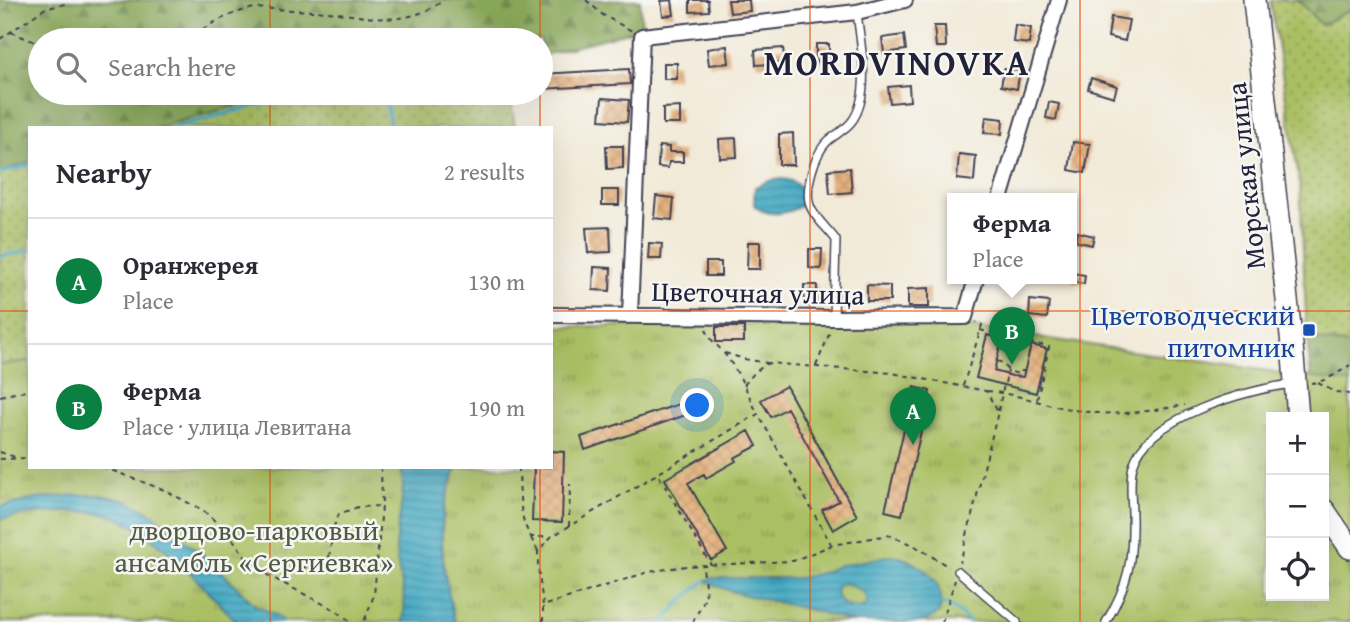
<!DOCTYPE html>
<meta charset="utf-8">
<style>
:root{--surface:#fff;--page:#f7f7f7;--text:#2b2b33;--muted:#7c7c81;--line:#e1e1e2;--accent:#0b8043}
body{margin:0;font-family:"Gentium Book Plus",serif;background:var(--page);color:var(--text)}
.controls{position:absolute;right:21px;bottom:21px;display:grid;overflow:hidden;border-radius:0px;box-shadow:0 7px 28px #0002}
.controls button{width:63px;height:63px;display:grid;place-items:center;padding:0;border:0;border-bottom:2px solid var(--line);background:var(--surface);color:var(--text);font:35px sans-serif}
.you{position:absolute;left:698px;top:406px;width:24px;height:24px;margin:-18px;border:5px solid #fff;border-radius:50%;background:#1a73e8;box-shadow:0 0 0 10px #1a73e833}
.badge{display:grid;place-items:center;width:46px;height:46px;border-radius:50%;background:var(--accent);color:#fff;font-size:23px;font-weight:700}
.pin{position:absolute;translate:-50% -58px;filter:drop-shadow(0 2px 4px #0008)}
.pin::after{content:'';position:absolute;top:37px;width:24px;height:21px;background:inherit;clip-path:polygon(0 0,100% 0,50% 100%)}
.popup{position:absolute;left:947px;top:193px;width:130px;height:91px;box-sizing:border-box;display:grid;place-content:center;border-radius:0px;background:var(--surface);filter:drop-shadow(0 2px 5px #0005);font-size:23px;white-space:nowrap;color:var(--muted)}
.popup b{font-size:26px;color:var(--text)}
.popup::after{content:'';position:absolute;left:50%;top:100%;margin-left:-14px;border:14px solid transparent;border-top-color:var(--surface)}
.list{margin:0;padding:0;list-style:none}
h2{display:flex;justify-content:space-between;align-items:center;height:91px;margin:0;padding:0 28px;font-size:30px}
h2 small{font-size:23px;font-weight:400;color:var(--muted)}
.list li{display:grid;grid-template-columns:46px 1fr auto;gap:21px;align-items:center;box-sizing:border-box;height:126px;padding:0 28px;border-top:2px solid var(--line)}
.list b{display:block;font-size:26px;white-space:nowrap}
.list p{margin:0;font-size:23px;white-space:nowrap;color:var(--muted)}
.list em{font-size:23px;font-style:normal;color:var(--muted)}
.icon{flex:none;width:38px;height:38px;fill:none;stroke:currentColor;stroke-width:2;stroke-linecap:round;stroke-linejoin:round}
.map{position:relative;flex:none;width:1350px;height:622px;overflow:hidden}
.search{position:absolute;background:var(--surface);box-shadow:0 7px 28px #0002;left:28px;top:28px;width:525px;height:77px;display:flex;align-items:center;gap:18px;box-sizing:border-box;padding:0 24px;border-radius:38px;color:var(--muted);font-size:26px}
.panel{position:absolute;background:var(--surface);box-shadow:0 7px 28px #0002;left:28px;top:126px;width:525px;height:343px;border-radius:0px}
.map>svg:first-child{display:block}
.grass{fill:url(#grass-dots);stroke:#66704f;stroke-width:2}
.forest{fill:url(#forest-firs);stroke:#54644a;stroke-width:2}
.park{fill:url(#park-tufts);stroke:#66704f;stroke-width:2;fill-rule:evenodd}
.water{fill:url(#water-rules);stroke:#32667e;stroke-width:2;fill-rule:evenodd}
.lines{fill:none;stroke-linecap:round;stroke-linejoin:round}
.stream{stroke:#42a9c2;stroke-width:3.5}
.building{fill:url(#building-cross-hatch)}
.service-casing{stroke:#414053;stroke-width:10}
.minor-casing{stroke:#414053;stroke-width:18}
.primary-casing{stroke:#414053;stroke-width:24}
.path{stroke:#414053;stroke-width:2;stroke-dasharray:5 5;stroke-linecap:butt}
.service{stroke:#fff;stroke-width:7}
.minor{stroke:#fff;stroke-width:14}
.primary{stroke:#fff;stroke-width:21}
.grid{fill:none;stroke:#de560e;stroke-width:2;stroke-opacity:0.55}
.transit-dot{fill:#1a4fb4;stroke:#f6f6f2;stroke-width:2.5}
.labels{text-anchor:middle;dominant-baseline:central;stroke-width:5;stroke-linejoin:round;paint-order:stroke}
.street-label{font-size:28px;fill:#22223b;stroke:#f6f6f2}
.transit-label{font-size:28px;fill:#164399;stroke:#f6f6f2;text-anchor:end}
.park-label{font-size:28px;fill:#525949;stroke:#f6f6f2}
.district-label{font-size:35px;font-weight:bold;letter-spacing:2px;fill:#22223b;stroke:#f6f6f2}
</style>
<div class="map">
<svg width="1350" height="622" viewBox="0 0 1350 622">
<defs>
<pattern id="grass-dots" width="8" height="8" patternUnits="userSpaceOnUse" patternTransform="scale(1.75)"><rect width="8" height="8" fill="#aabf63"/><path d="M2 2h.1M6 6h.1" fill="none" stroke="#8a9b53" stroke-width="1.8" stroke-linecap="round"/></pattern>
<pattern id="forest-firs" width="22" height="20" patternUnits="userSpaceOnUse" patternTransform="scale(1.75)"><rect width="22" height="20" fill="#87a659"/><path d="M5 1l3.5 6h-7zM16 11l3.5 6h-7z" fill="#6e874b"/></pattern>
<pattern id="park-tufts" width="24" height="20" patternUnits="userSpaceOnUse" patternTransform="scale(1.75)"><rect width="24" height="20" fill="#aabf63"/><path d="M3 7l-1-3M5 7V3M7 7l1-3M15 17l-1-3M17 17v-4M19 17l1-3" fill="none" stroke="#8a9b53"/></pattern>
<pattern id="water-rules" width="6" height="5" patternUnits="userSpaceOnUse" patternTransform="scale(1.75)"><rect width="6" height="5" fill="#42a9c2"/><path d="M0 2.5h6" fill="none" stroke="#37899f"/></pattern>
<pattern id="building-cross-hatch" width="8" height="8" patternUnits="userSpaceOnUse" patternTransform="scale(1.75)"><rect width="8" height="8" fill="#e4b17e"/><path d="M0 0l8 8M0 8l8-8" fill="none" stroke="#c3986e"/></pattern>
</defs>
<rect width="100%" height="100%" fill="#f6f6f2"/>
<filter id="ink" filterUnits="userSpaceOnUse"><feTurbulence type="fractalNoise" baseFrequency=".0143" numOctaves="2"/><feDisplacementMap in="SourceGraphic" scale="14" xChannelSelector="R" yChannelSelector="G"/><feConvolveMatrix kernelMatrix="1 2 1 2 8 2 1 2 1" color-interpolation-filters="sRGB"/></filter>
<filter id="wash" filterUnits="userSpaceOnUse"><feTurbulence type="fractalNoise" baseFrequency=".00686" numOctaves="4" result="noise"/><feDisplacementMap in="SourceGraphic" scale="28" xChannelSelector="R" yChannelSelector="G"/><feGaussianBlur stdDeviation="1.57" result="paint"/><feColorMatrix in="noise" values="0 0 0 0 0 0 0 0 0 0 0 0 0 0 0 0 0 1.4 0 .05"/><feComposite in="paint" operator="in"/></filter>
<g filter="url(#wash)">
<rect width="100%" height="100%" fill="#f2ead8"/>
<path class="grass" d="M1270 0H1298L1321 25 1350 10V345L1307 338 1300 185Z
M282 93H510L515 128H154Z
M30 162V361L0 365V172Z"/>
<path class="forest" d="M0 0H640L642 28 541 56V40H40V93H282L154 128H30V162L0 172Z
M1298 0H1350V10L1321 25Z
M1307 338 1350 345V507L1324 417H1315Z"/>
<path class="park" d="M926 321 1350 383V622H0V365L30 361V467H551V327ZM1271 417H1324V596H1271Z"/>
<path class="water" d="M782 179C798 181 805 189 802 205 788 214 767 218 754 205L755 187 769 181Z
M401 467H457C453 479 448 491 445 504 437 542 446 584 455 622H403C409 590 395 573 396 545 397 519 407 493 401 467Z
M78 495H101L122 499 147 510 215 565 256 606 276 615 284 622H237C202 586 166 541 119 518 94 506 27 514 0 519V507L35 499Z
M892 555C920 562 949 581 939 613L927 620 918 622H852L819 612 733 592 705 581 712 578H799L822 573 838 566ZM845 583 864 592 867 602 864 606C850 612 833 603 837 586Z"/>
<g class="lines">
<path class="stream" d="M385 93 390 128
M171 128 303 93
M0 173 30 165
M0 256 30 251
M942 603 956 610 969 622
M664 622 681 601 705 581"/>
</g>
<g id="blocks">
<path class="building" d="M672 0 674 15 663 16 661 1Z
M690 0H708L709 11 690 12Z
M728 0H749L750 11 730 13Z
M1111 17 1129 20 1125 41 1108 37Z
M1015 25 1031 28 1029 44 1013 42Z
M934 26H945L946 47H936Z
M904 35 906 50 884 53 882 38Z
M816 44H829V62H816Z
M727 46 729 63 709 65 707 49Z
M783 48 785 63 756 65 755 50Z
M664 63H677V79H664Z
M629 69 630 84 541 89V74Z
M1004 69 1020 71 1017 89 1001 86Z
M1091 78 1117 86 1114 97 1088 89Z
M909 85 910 101 890 103 888 87Z
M602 98 629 100 627 122 600 120Z
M1049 102 1059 104 1056 120 1046 118Z
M680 107V124H663V108Z
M986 117 1003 119 1002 134 984 133Z
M793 133 794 165H779V134Z
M736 138 737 157 720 158 719 139Z
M1073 142 1090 144 1085 173 1069 170Z
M606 146H623V168L607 169Z
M659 146 669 147V152H683V162H669L668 168 658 167Z
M959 154 976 156 974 181 957 179Z
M850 168 852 192 830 194 828 170Z
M602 190H619V205H602Z
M656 196 674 198 672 220 654 218Z
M610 227 611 252 588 253 586 228Z
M1077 232 1094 236 1092 245 1075 241Z
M748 242H760V269H747Z
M649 243 662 244 661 259H648Z
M809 249H822L821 269 809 268Z
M706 262H721V276H706Z
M594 267 611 268 610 291 593 290Z
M1072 273 1085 275 1084 284 1072 282Z
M804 285H817V306H804Z
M867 285 890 286V301H867Z
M929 288V307H908V289Z
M1030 300 1049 302 1047 318 1029 316Z
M716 327H744V342H716Z
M987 335 1002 339 994 371 1012 376 1023 377 1031 345 1047 349 1036 393 976 378Z
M786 386 857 516 833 530 822 510 839 501 787 408 771 417 761 400Z
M914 387 930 391 902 515 885 511Z
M685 402 689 414 585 450 581 437Z
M749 431 757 446 734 458 736 461 706 478 704 474 688 483 727 551 711 560 665 479Z
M551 451 564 452 562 522 532 521 534 467H551Z"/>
</g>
</g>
<g filter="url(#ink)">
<use href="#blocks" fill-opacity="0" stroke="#414053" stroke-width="2"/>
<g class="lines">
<g class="service-casing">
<path id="service" d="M834 318 836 240C829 230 818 221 812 210 802 193 815 152 829 140 845 128 854 125 860 104 868 76 860 41 857 12
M958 571 1017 622
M1106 622C1129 584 1133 559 1132 515 1132 500 1129 481 1133 466 1146 417 1248 389 1293 384"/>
</g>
<g class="minor-casing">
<path id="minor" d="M1000 199 1059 0
M551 315 834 318 965 317 976 279
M630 315 642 36 857 12 905 0"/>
</g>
<g class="primary-casing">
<path id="primary" d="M1254 0 1292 345 1298 417
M1324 510 1350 548"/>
</g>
<path class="path" d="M586 0 603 15 632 31
M11 32 40 44
M0 39 44 9 65 4 68 0
M186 40C206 26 230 12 255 8 282 10 310 10 338 13 378 19 408 26 444 0
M706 329C710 341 716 343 723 352 738 370 748 393 757 413
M980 330 1049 347 1037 400
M725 353 744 359 767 363
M997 361 1003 363 1008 371 1019 374 1021 371H1024
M816 366 830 332
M1005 383 1008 371
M1311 383C1325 382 1338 373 1350 365
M1318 383 1335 392 1350 394
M744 385 755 372 768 363 892 373 986 391 998 412 960 563
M963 386 982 325 976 322
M987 391C1020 394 1050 407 1082 411 1117 417 1150 411 1185 405
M0 396 30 390
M998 411 1004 385
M0 452 15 457
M0 459 30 458
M103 467 164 490 204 511 229 534 247 559 269 576 337 611 351 622
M381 467 382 505
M519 467C520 491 518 517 531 537H548
M659 476 711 565
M569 526 570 484
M531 538 538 551
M272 575C290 569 315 568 329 557L334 526 339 514 358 507 382 506 374 595 364 622
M543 605 538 567V551L551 537 758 414 831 544
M543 622V606L648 572 686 566 793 561 832 545 889 535 915 546 949 567
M693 622 706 596 703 567
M942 622 955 580"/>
<use href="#service" class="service"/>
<use href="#minor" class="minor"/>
<use href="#primary" class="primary"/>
</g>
</g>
<path class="grid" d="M270 0V40M540 0V40M810 0V622M1080 0V622M270 93V128M540 93V128M0 311H30M551 311H1350M270 467V622M540 467V622"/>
<rect class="transit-dot" x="1302" y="323" width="14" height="14" rx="3.5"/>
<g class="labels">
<g class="street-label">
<text transform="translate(1245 176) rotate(-96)">Морская улица</text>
<text transform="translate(758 292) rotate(1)">Цветочная улица</text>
</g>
<g class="transit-label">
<text x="1295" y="314">Цветоводческий<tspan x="1295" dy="32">питомник</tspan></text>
</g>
<g class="park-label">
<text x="254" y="529">дворцово-парковый<tspan x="254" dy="32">ансамбль «Сергиевка»</tspan></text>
</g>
<g class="district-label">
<text x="897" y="62">MORDVINOVKA</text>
</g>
</g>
</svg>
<div class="controls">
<button>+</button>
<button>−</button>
<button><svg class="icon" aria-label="locate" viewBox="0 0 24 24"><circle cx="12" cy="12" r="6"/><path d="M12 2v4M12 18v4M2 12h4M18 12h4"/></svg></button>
</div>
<div class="you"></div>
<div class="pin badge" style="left:913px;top:445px">A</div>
<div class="pin badge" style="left:1012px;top:365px">B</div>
<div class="popup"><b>Ферма</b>Place</div>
<div class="search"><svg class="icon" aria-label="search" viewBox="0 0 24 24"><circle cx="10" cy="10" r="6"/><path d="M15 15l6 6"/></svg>Search here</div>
<section class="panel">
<h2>Nearby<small>2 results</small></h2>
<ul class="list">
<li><span class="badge">A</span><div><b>Оранжерея</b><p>Place</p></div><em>130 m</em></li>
<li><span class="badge">B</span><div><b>Ферма</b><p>Place · улица Левитана</p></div><em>190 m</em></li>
</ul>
</section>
</div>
